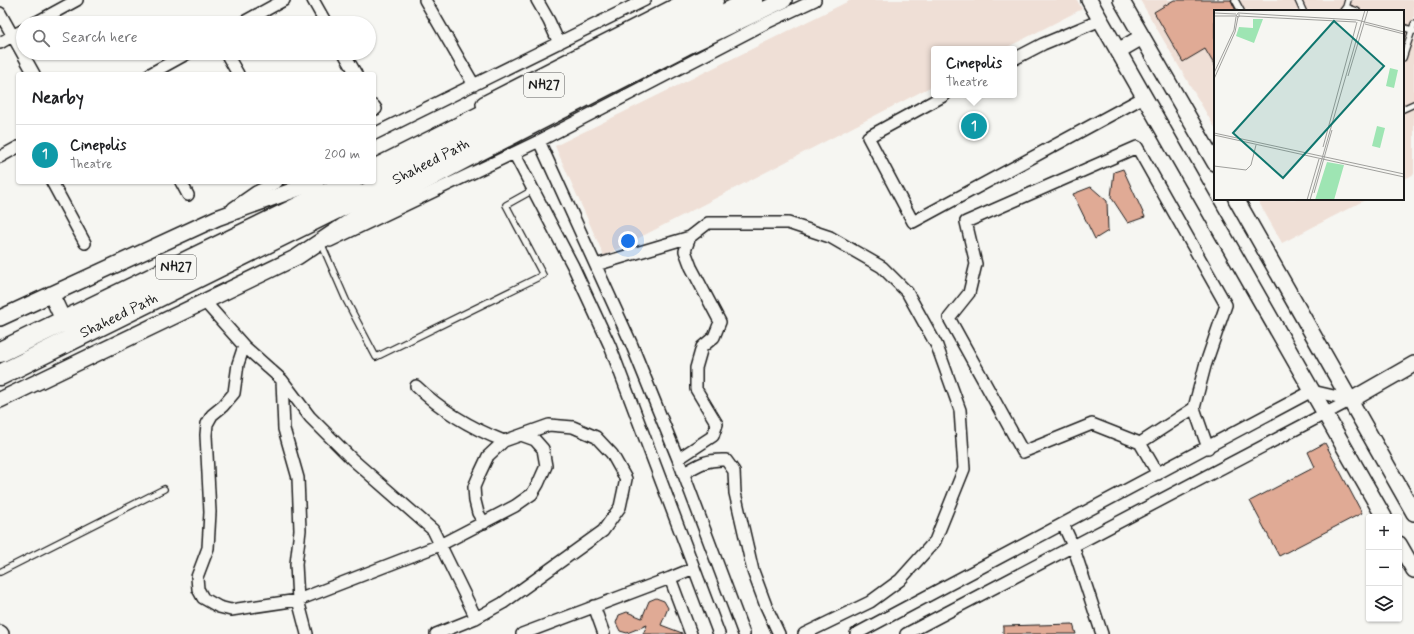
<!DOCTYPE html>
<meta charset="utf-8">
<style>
:root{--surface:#fff;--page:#f6f6f6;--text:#202124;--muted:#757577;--line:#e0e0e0;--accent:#d1495b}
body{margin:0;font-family:Mynerve,sans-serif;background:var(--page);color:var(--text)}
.controls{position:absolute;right:12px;bottom:12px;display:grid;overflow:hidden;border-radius:4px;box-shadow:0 1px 3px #0004}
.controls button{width:36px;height:36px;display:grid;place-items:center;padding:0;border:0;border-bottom:1px solid var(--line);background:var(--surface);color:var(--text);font:20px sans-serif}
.you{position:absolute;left:628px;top:241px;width:14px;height:14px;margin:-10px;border:3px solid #fff;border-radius:50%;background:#1a73e8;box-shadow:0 0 0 6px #1a73e833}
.badge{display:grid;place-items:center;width:26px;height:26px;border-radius:50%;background:var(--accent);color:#fff;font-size:13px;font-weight:700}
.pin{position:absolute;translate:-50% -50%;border:2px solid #fff;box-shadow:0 1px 4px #0006}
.popup{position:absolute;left:931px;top:46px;width:86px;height:52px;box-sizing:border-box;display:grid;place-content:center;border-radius:4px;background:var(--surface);filter:drop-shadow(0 1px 3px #0005);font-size:13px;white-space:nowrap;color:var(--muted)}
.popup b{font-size:15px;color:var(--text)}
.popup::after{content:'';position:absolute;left:50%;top:100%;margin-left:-8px;border:8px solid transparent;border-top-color:var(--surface)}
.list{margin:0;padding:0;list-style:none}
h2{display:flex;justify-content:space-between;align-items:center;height:52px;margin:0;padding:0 16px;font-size:17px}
h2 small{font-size:13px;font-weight:400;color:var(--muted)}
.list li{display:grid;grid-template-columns:26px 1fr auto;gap:12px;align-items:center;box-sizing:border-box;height:60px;padding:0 16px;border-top:1px solid var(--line)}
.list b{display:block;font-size:15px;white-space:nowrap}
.list p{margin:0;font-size:13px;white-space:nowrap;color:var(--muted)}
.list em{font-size:13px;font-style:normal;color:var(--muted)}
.icon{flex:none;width:22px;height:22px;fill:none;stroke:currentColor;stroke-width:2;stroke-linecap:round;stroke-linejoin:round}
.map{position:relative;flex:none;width:1414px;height:634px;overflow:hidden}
.search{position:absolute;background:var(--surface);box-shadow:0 1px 3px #0004;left:16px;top:16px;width:360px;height:44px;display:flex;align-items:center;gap:10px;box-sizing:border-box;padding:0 14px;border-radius:22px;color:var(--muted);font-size:15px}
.panel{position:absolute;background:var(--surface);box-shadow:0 1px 3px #0004;left:16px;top:72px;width:360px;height:112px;border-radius:4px}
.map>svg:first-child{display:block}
.built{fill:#efdfd6}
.building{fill:#e0aa95;stroke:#1c1c1c}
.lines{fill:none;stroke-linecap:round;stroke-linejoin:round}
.lane-casing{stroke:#1c1c1c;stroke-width:8}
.street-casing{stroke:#1c1c1c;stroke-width:14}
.secondary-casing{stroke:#1c1c1c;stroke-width:18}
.highway-casing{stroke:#1c1c1c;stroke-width:23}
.lane{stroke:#f6f6f2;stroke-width:5.5}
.street{stroke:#f6f6f2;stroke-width:11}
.secondary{stroke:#f6f6f2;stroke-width:15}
.highway{stroke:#f6f6f2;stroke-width:20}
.labels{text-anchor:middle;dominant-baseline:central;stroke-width:3;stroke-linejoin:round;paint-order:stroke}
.shield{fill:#f6f6f2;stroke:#5d5d5c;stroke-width:1}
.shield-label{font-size:14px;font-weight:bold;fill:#1c1c1c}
.street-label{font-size:15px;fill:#1c1c1c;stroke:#f6f6f2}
.inset-road{fill:none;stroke:#9f9f9c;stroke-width:1}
.view{fill:#0f766e;fill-opacity:0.15;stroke:#0f766e;stroke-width:2}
.inset-edge{fill:none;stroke:#1c1c1c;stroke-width:2}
</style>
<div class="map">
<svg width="1414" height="634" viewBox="0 0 1414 634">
<rect width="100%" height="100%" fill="#f6f6f2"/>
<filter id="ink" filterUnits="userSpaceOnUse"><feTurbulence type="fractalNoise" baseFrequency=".025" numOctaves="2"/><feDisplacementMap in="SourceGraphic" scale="8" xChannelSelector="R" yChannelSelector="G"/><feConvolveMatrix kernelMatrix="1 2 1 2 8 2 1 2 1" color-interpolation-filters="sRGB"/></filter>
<g filter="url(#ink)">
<path class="built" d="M851 0H1077L1082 9 1004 49H934V85L604 256 555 146Z
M1140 0H1414V174L1403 180V11H1215V128Z
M1257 199H1367L1282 243Z"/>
<path class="building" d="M1174 0H1231L1236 11H1215V66L1205 49 1183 62 1154 12Z
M1123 169 1145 217 1128 223 1111 197 1114 172Z
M1091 187 1107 201 1108 231 1095 239 1073 194Z
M1325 443 1362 513 1279 556 1250 501 1315 467 1308 452Z
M656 598 664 601 668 608 661 625 682 633V634H643L647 625 627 633 620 631 616 623 619 615 627 612 642 618 649 601Z
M1073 624 1076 634H1003V626Z"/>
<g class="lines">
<g class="lane-casing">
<path id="lane" d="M1235 0 1241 11
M1298 0 1303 11
M1346 7 1357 11
M1343 11 1346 7 1348 0
M1403 27 1414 31
M1403 58 1414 24
M1403 109 1414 104
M322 245 346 300 376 357 543 275 506 205 533 190
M0 572 164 489"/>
</g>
<g class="street-casing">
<path id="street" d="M313 0 326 23
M425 0 474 85
M537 0 549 21 559 43
M0 13 34 74
M35 23 77 0
M242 23 284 0
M0 43 23 30
M226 53 238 74
M344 53 356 74
M1014 59 1043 44 1101 20
M150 74 188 53
M945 95 868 137 913 222 1144 97
M374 106 376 109
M374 134 645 0
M539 141 631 343 678 459 744 634
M514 153 573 266 610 346 719 634
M0 157 18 147
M52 182 85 243
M181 182 188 195
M233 208 256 192 277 182
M330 241 539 141 762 25 815 0
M596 265 690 237
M205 302 244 346 282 380 310 417 352 459 433 530 476 618
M244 346 238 364 234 393 223 406 212 415 207 424 206 435 210 512 208 548 197 577 198 589 203 598 219 607 231 610 298 600 440 545 515 506 532 494 538 484 546 466 543 449 535 440 521 435 504 441 488 456 480 473 474 487 475 501 478 513 484 523
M282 380 284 429 298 478 300 530 296 564 298 600 307 634
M416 386C441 410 471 428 504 441
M1194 408 1208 448
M1140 443 1194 408 1205 366 1226 305 1137 147 966 222 976 264 969 293 949 318 1023 452 1092 424 1140 443 1158 474
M678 459 713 436 717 424 696 389V368L702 347 714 337 720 322 691 267 685 251 690 237 708 223H788L830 237 882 267 907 292 937 346 960 410 964 469 935 541 900 580 870 602 804 634
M683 474C699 464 707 459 726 460L734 471 735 493 753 571 766 606 779 634
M1063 524 1073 546 1102 634
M670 578 694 568
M594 606 604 634
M436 634 476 618 503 603 603 531 620 507 626 479 612 454 596 437 573 427 549 425 521 435
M522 634 670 578 691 634
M856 634 1312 391 1351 400
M906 634 1351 400"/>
</g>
<g class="secondary-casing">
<path id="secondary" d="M1089 0 1384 517
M1121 0 1215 163
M1118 51 1142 37
M484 104 688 0
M1236 199 1414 513
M51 294 60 313
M0 318 217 218 316 182
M0 400 297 257 367 210 404 193 468 159 686 47 784 0
M1351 400 1414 364
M1399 544 1414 570
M0 633 1 634"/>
</g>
<g class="highway-casing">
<path id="highway" d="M374 170 713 0
M0 352 351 182
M0 375 398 178 753 0"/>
</g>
<use href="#lane" class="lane"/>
<use href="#street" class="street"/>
<use href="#secondary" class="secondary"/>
<use href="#highway" class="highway"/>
</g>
</g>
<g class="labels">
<g class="shield">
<rect x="524" y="73" width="40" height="24" rx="3"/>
<rect x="156" y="255" width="40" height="24" rx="3"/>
</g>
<g class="shield-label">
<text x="544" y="85">NH27</text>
<text x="176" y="267">NH27</text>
</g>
<g class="street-label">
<text transform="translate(431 162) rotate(-27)">Shaheed Path</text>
<text transform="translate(119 316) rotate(-26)">Shaheed Path</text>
</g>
</g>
<g transform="translate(1214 10)">
<rect width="190" height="190" fill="#f6f6f2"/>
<path d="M39 9H49L40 33 22 26 25 17 39 18ZM176 58 184 60 180 78 172 76ZM163 116 171 118 166 138 158 136ZM113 152 130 155 120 190H101Z" fill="#9ee5b3"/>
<path class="inset-road" d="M0 3 22 4M25 4V7L22 6 24 3 143 10 190 22M0 6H22M25 6 142 12M151 14 190 24M0 63 20 20 22 7M134 66 154 0M0 69 21 22 24 7M0 123 190 164M0 125 190 167M109 137 143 12M0 156 32 160 37 155 42 135M100 183 118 120M93 190 105 149M96 190 151 0"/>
<path class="view" d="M120 11 170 56 69 168 19 123Z"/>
<rect width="190" height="190" class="inset-edge"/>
</g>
</svg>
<div class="controls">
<button>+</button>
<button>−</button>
<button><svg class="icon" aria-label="layers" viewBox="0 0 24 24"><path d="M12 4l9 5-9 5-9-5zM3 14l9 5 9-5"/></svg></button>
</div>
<div class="you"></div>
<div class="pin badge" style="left:974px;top:126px;background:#0f9aa8">1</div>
<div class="popup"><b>Cinepolis</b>Theatre</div>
<div class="search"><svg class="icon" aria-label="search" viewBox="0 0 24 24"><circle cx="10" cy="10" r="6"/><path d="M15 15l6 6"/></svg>Search here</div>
<section class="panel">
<h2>Nearby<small></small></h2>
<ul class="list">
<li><span class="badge" style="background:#0f9aa8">1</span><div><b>Cinepolis</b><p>Theatre</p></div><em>200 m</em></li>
</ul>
</section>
</div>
